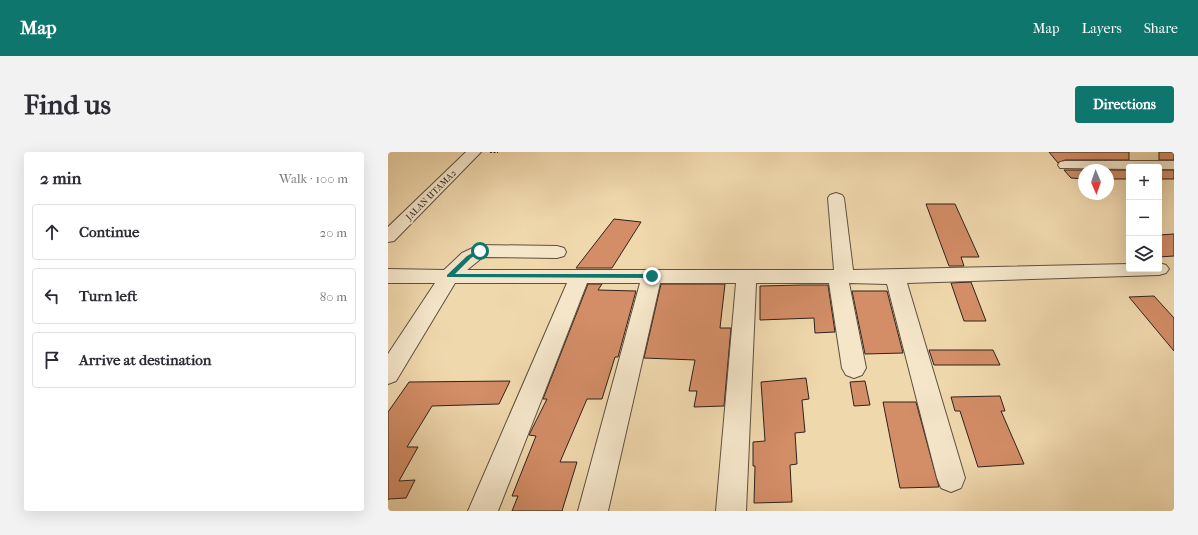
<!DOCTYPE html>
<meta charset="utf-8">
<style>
:root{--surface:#fff;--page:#f2f2f3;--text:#2b2b33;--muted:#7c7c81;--line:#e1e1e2;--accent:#0f766e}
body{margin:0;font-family:"IM FELL French Canon",serif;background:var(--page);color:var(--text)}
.controls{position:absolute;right:12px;top:12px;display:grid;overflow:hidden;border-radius:4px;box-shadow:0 4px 16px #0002}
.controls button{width:36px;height:36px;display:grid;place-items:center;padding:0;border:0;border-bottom:1px solid var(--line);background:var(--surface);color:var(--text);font:20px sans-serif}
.compass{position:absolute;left:690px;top:12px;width:36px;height:36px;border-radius:50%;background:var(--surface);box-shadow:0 4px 16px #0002;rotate:178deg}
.stop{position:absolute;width:12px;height:12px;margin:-9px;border:3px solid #0f766e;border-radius:50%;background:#fff}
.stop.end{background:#0f766e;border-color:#fff;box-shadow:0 1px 4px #0008}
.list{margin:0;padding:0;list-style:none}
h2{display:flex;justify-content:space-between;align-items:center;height:52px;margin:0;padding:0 16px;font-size:17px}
h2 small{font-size:13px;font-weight:400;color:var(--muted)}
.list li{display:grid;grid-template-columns:26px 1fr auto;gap:12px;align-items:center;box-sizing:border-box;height:56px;margin:0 8px 8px;padding:0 8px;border:1px solid var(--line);border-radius:4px}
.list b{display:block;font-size:15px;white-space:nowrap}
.list em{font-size:13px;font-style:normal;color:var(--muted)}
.icon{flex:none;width:22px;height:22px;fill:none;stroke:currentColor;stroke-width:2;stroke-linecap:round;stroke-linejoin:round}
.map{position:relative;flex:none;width:786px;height:359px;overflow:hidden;border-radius:4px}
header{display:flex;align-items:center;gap:24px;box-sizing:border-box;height:56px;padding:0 20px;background:var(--accent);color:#fff}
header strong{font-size:19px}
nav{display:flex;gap:22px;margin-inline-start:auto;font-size:14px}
.intro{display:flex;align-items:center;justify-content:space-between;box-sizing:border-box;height:96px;padding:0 24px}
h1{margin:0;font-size:28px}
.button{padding:10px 18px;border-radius:4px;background:var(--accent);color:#fff;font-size:14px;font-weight:700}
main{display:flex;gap:24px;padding:0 24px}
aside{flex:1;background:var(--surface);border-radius:4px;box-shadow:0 4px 16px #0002}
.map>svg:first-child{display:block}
.building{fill:#d38d67;stroke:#2e231c}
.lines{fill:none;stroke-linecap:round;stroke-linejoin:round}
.minor-casing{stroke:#5e5040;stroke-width:2}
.path{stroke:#2e231c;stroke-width:2;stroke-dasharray:2 1.5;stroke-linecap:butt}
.minor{fill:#f5e6ca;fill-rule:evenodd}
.route{fill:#0f766e}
.labels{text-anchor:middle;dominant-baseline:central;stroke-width:4;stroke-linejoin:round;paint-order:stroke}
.far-street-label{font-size:9px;fill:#2e231c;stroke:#f5e6ca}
</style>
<header>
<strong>Map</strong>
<nav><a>Map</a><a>Layers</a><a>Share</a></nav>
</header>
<div class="intro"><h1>Find us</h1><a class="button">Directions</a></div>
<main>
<aside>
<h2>2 min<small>Walk · 100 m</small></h2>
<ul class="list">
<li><svg class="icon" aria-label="ahead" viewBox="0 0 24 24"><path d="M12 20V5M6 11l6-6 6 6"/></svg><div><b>Continue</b></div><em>20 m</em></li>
<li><svg class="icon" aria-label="left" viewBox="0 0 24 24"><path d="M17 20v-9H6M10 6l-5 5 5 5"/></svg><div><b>Turn left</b></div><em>80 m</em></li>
<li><svg class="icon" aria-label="arrive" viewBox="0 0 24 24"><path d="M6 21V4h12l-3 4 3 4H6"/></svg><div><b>Arrive at destination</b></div></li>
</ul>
</aside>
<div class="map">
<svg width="786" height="359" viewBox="0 0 786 359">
<rect width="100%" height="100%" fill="#f0d8ad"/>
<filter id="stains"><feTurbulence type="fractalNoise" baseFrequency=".005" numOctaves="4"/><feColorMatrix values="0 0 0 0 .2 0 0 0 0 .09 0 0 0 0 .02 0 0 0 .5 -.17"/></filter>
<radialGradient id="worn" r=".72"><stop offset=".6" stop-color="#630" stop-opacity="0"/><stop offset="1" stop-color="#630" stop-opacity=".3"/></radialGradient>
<path class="building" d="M661 0H741V8H677L670 11Z
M771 0H786V8H771Z
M676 18H706H696V27L683 26Z
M720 18H741V27H720Z
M771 18H786V27H771Z
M538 52H567L591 105H573L576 114H561Z
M226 67 253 70 224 116H188Z
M786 82V104L771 105V83Z
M583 130 598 169H576L563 131Z
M200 132H214L210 138 248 139 230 205H227L214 247H199L172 310H189L174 359H124L130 344H124L148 284 141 283 159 247H155Z
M273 132H337L332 176H343L336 254 306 255 309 239H301L307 208 256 206Z
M414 133H440L447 180 427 181 426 166 372 168V134Z
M464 139H499L515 201 477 202Z
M766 144 786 166V199L741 145Z
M541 198H605L612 213H546Z
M418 226 421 247 414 248 417 280 407 281 409 312 402 313 404 350 366 351 367 314H365V290L377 289 373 230Z
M122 229 111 252 44 254 19 295H30L11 329 27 328 18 346 1 347 0 348V260L21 230Z
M477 229 482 253 466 254 462 230Z
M612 244 617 259H613L636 312 590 315 572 259H567L563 245Z
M495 250H528L551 335 512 336Z"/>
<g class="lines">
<g class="minor-casing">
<path id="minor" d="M78 0H93L6 89 0 90V75Z
M677 9H786V17H771V15H741V17L672 16 670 13 672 10Z
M448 41 454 43 456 46 465 118 741 112V117H771V111L778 113 781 117 778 121 771 123 519 131 577 326 573 336 563 340 553 336 549 326 499 132 461 131 478 216 474 223 466 226 458 223 454 216 441 131H368L358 359H328L348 131H272L220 359H190L252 131H199L110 359H80L179 131H67L8 229 0 232V202L47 131H0V117L56 118 74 101 91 93 169 94 176 96 178 100 176 104 169 106 95 105 79 118H446L440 46 442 43Z"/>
</g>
<path class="path" d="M102 0H110"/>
<use href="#minor" class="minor"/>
</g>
<path class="route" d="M90 98 94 99 83 106 67 122H264L266 124 264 126 59 125V123L79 104Z"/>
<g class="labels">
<g class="far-street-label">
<text transform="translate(43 43) rotate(-45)">JALAN UTAMA2</text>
</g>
</g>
<rect width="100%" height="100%" filter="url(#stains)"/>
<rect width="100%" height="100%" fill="url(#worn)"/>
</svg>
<div class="controls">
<button>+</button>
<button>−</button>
<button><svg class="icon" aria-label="layers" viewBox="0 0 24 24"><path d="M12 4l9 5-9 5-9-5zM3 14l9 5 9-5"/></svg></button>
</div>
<svg class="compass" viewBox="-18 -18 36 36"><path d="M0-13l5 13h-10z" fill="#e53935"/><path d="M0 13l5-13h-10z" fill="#7c7c81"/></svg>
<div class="stop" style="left:92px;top:99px"></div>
<div class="stop end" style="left:264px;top:124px"></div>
</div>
</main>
